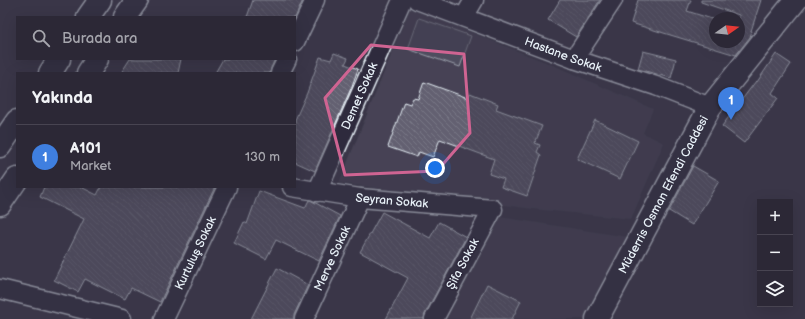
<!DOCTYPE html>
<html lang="tr">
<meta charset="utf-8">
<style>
:root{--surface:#2c2836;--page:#34303e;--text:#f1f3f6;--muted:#a6a6ad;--line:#484451;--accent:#95b2f1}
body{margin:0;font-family:"Balsamiq Sans",sans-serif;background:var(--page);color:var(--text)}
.controls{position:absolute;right:12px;bottom:12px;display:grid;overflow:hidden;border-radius:0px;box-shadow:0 4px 16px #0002}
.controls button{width:36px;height:36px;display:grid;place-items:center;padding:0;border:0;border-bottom:1px solid var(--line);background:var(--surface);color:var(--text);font:20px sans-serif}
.compass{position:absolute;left:709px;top:12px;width:36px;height:36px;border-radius:50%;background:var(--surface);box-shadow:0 4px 16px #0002;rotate:76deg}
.you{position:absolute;left:435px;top:168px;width:14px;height:14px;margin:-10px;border:3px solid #fff;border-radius:50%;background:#1a73e8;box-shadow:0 0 0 6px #1a73e833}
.badge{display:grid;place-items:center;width:26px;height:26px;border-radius:50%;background:var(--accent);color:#fff;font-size:13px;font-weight:700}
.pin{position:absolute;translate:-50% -33px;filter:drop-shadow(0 1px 2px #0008)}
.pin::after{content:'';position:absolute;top:21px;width:14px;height:12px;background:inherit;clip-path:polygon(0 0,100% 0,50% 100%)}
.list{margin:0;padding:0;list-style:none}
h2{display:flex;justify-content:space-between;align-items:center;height:52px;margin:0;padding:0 16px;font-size:17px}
h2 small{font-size:13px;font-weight:400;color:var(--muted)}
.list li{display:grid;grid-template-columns:26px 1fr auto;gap:12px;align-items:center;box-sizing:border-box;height:64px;padding:0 16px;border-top:1px solid var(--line)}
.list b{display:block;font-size:15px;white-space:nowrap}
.list p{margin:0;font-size:13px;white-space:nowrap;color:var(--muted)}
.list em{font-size:13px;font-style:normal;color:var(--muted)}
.icon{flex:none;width:22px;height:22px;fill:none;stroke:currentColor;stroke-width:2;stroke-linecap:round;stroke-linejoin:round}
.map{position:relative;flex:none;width:805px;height:319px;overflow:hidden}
.search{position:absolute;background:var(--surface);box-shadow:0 4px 16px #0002;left:16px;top:16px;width:280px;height:44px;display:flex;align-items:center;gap:10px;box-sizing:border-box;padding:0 14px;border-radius:0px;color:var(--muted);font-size:15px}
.panel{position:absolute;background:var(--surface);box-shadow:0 4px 16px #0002;left:16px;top:72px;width:280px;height:116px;border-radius:0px}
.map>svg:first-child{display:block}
.built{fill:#464354}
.garden{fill:#504e5f;stroke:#9ca0ac}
.building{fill:url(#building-back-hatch);stroke:#e8f1f8}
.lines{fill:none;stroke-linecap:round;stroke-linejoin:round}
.minor-casing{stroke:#e8f1f8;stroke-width:21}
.major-casing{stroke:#e8f1f8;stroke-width:25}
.highway-casing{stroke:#e8f1f8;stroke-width:25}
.minor{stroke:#2f2a3d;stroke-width:18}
.major{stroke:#2f2a3d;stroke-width:22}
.highway{stroke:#2f2a3d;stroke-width:22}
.marked{fill:none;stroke:#cf6492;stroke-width:3;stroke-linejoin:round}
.labels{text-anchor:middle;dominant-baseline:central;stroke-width:3;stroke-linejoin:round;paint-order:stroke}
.street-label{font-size:12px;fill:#e8f1f8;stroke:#2f2a3d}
</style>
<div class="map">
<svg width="805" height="319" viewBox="0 0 805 319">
<defs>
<pattern id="building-back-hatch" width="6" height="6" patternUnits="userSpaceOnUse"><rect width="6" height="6" fill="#636171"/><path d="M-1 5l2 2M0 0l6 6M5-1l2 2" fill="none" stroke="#797886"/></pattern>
</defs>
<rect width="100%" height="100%" fill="#3a3648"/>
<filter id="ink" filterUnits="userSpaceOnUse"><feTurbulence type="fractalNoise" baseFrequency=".025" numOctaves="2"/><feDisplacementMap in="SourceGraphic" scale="8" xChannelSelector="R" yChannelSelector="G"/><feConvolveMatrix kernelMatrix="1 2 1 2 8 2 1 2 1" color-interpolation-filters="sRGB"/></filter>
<g filter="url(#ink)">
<path class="built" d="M410 8 555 66 653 109 643 133 664 143 631 219 533 209 339 183Z
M500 217 628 237 585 319H446Z"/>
<path class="garden" d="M419 18 471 36 460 67 408 49Z"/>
<path class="building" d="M253 0H303L295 18 247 17Z
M560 0H600L576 37 548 20Z
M638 0H691L687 11 715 20V42H739V15L701 2V0H761L751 31H752L750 37 736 55 631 23Z
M643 51 676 59 671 78 638 69Z
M334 53 348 58 345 64 358 69 352 86 315 171 295 162V120L307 93 320 57 331 60Z
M776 54 791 64 772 93 778 98 744 143 722 126 756 81 757 82Z
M130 59H181L178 73H121Z
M223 59H275L271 68 270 73H215Z
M424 82 468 98 470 93 498 104 496 109 542 126 535 143 540 145 537 152 541 155 527 196 501 187 504 179 489 174 494 159 440 139 433 157 419 152 417 157 388 147 404 102 410 104 413 98 418 99Z
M595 120 638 141 620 179 577 159Z
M693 166 719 181 692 225 669 211Z
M44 187H81L97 195 101 187H215L160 302 131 288 125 299 85 279 78 292 54 280 84 219 40 197Z
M259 191 305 208 309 200H310L340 216 319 261 276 240 266 259 234 243 244 222 247 224Z
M382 212 430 238 439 222 466 237 425 314 424 319H386L408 278 360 252Z
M277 268 308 285 294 315V319H251Z
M487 284 521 301 512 319H470Z"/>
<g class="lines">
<g class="minor-casing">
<g id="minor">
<path id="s1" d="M417 0 574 59 656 86 710 107"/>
<path d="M464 17 474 0"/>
<path d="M295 42 315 0"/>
<path d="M574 59 613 0"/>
<path d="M280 73 287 59"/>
<path id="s2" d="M292 187 360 198 493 209 434 319"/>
<path id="s3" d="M317 192 402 0"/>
<path d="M0 289 122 319"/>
<path id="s4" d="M164 319 227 187"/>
<path id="s5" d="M304 319 360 198"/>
</g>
</g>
<g class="major-casing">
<g id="major">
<path id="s6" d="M597 319 710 107 796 0"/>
</g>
</g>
<g class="highway-casing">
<path id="highway" d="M88 17 100 0
M125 17 137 0
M50 73 59 59
M88 73 97 59
M0 146 17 121
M0 204 17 179"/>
</g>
<use href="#minor" class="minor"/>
<use href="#major" class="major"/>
<use href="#highway" class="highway"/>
</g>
</g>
<path d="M0 0H805V319H0ZM371 45 464 54 470 133 437 171 345 175 325 98Z" fill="#3a3648" fill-opacity=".55" fill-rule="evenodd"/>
<path class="marked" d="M371 45 464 54 470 133 437 171 345 175 325 98Z"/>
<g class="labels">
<g class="street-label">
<text stroke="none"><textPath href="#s1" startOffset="156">Hastane Sokak</textPath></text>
<text stroke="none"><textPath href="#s3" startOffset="105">Demet Sokak</textPath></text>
<text stroke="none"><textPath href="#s6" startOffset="141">Müderris Osman Efendi Caddesi</textPath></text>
<text stroke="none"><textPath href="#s2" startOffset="101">Seyran Sokak</textPath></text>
<text stroke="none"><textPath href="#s4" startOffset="73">Kurtuluş Sokak</textPath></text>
<text stroke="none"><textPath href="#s5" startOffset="67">Merve Sokak</textPath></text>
<text transform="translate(463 264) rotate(-62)">Şifa Sokak</text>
</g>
</g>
</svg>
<div class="controls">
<button>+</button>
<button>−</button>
<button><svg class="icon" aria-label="layers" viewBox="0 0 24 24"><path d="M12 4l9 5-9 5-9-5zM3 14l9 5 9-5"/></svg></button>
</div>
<svg class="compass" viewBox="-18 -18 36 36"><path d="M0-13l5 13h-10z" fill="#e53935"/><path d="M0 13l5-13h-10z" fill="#a6a6ad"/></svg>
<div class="you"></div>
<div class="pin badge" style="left:731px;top:120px;background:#3f7fe0">1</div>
<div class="search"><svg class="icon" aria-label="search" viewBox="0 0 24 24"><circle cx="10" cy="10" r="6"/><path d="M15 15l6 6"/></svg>Burada ara</div>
<section class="panel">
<h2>Yakında<small></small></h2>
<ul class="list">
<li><span class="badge" style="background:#3f7fe0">1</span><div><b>A101</b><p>Market</p></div><em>130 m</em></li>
</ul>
</section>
</div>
